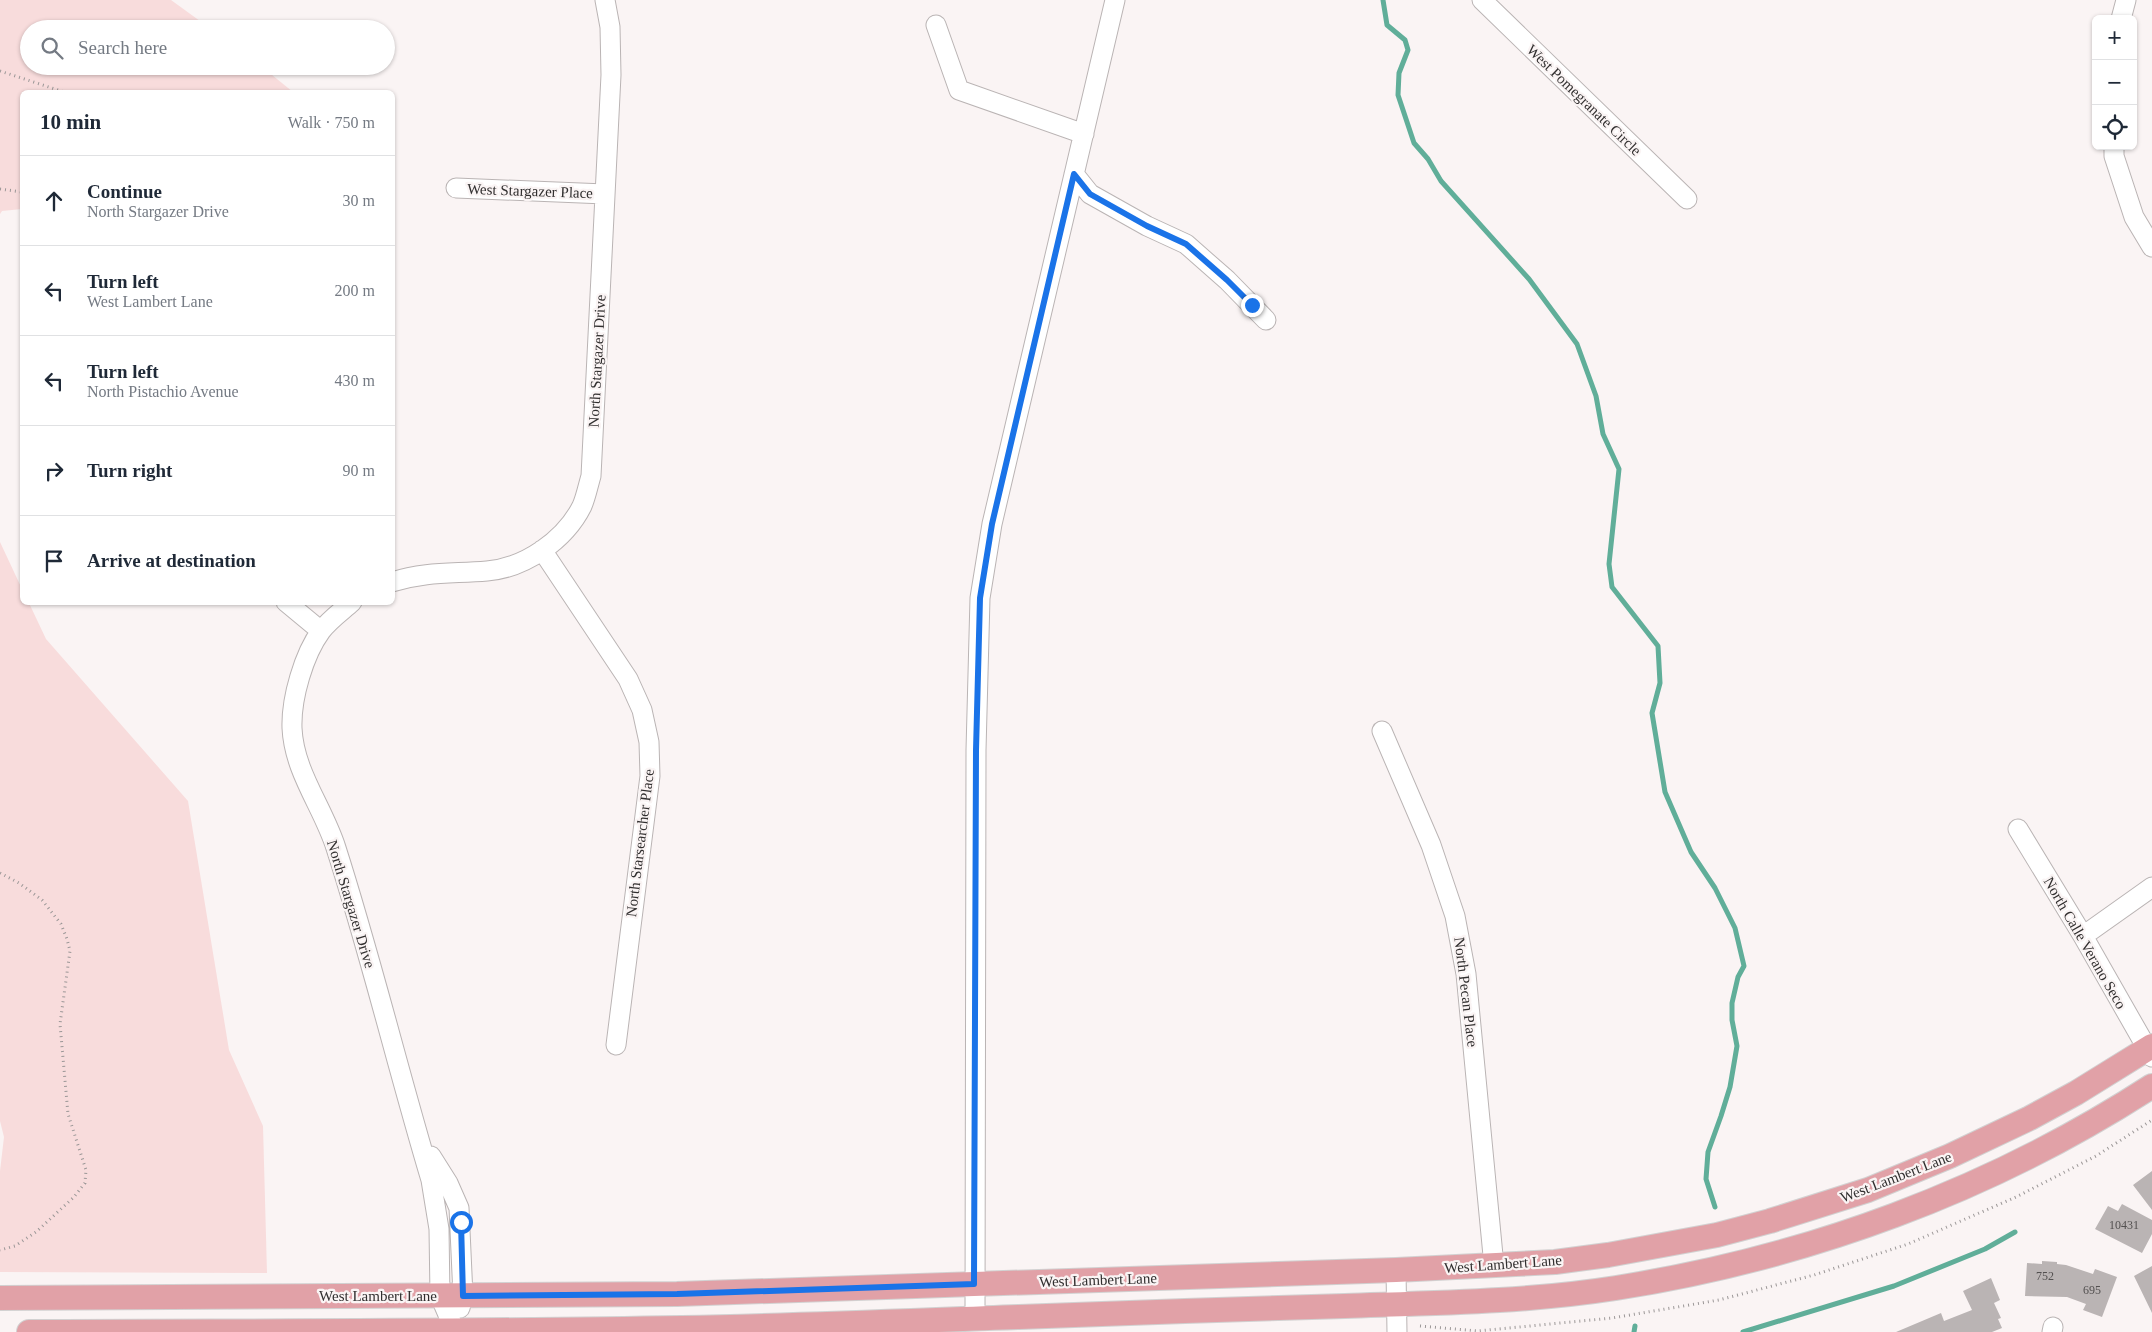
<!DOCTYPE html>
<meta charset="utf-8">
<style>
:root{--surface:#fff;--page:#f2f2f3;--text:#1f2937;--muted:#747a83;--line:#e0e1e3}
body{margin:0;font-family:Georgia,serif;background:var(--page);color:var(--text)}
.controls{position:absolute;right:15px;top:15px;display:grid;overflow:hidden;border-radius:8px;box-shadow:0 1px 4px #0004}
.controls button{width:45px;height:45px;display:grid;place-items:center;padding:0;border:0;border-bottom:1px solid var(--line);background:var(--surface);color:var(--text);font:25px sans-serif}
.stop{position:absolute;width:15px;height:15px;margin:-11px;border:4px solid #1a73e8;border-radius:50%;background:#fff}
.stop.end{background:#1a73e8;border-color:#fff;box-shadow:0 1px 5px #0008}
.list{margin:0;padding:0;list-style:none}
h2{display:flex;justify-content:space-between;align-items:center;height:65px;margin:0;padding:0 20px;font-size:21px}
h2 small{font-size:16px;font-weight:400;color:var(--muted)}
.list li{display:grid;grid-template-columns:32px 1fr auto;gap:15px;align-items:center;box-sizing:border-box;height:90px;padding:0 20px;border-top:1px solid var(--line)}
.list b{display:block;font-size:19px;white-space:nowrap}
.list p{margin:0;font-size:16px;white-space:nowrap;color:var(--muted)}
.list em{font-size:16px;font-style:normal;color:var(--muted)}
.icon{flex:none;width:28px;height:28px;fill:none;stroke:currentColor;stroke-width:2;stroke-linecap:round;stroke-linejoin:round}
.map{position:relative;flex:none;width:2152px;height:1332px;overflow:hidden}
.search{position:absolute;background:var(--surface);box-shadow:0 1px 4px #0004;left:20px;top:20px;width:375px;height:55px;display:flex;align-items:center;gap:12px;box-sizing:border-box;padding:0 18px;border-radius:28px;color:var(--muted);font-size:19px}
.panel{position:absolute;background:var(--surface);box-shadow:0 1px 4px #0004;left:20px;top:90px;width:375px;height:515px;border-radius:8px}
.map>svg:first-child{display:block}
.green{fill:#f8dcdc}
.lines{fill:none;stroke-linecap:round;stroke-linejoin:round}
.stream{stroke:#60ae99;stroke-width:5}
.building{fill:#bab4b4}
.minor-casing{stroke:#bab4b4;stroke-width:21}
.major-casing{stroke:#d2d1d1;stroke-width:26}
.path{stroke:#9b9797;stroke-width:3;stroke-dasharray:1 4;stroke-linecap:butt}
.minor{stroke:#fff;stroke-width:19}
.major{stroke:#e1a1a7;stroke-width:24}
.route{stroke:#1a73e8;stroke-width:6}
.labels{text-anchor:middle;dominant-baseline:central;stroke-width:4.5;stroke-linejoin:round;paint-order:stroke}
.number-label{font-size:12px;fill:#535050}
.street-label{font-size:15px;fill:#312f2f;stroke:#faf4f4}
</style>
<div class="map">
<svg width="2152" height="1332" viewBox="0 0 2152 1332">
<rect width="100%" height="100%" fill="#faf4f4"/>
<path class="green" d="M0 0H171L211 29H29V66H261L293 92H22V209L2 211 0 214Z
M0 542 22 589V602L29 603 46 639 188 801 229 1050 263 1126 267 1273 0 1272V1171L4 1137 0 1121Z"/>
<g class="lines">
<path class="stream" d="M1383 0 1387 25 1405 40 1408 50 1399 73 1398 95 1414 143 1428 159 1441 181 1529 279 1577 344 1596 396 1603 434 1619 469 1609 564 1612 587 1658 646 1660 683 1652 713 1665 792 1691 852 1715 888 1735 928 1744 966 1738 977 1732 1003V1020L1737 1046 1730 1087 1721 1116 1708 1152 1706 1179 1715 1207
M1634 1332 1635 1326
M1743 1332 1894 1286 1985 1249 2015 1232"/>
</g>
<path class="building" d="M2152 1171V1210L2133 1185Z
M2122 1204 2152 1220V1234L2142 1253 2095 1229 2108 1206 2118 1211Z
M2042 1261 2057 1262V1264L2066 1265 2093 1274 2095 1269 2117 1277 2102 1317 2083 1310 2086 1304 2067 1297 2025 1296 2027 1263 2042 1264Z
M2152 1266V1313L2134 1276Z
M1991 1278 2000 1300 1994 1303 2001 1318 1998 1319 2002 1328 1992 1332H1896L1941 1313 1944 1321 1972 1310 1963 1291Z"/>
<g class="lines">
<g class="minor-casing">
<path id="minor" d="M1482 0 1687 199
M2121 19 2126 0
M936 25 959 90 1084 134
M2114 146V156L2134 217 2152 247
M1074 174 1090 194 1147 226 1186 244 1227 280 1266 320
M456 188 605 194
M542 550 628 679 642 710 649 742 650 776 616 1045
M392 582C427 571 453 574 487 571 525 568 565 540 582 506 586 497 588 486 591 476L611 75 610 27 605 0
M286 602 321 631
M352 602C342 611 329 620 321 631 304 654 291 698 292 728 294 772 323 807 336 848 371 957 398 1070 431 1180L439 1229 440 1296 455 1331
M1382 731 1431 845 1455 916 1466 974 1494 1266
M2018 829 2083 936 2152 1057
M2083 936 2152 887
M431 1156 448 1183 459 1208 463 1296 460 1308
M1396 1270 1397 1332
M975 1318 976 750 980 598 992 524 1115 0
M2052 1332 2053 1327"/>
</g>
<g class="major-casing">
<path id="major" d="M0 1298 677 1294 1396 1270 1555 1262 1608 1255 1717 1235 1770 1221 1868 1190 1950 1156 2030 1118 2076 1093 2152 1046
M29 1332C247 1331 464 1332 682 1328 794 1326 907 1321 1019 1317 1128 1313 1236 1309 1345 1306 1435 1303 1527 1302 1616 1288 1807 1258 1990 1191 2152 1086"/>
</g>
<path class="path" d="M0 71 64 92
M0 189 22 192
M0 873 19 883 42 900 61 924 67 939 70 951 60 1024 68 1114 86 1170 85 1183 74 1197 36 1232 15 1246 0 1250
M1420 1326 1478 1331 1612 1318 1719 1300 1814 1275 1908 1244 2016 1197 2096 1156 2152 1120"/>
<use href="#minor" class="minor"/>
<use href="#major" class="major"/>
</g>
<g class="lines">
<path class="route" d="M461 1222 463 1296 677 1294 974 1284 976 750 980 598 992 524 1074 174 1090 194 1147 226 1186 244 1227 280 1252 305"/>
</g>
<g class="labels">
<g class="number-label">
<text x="2124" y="1225">10431</text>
<text x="2045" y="1276">752</text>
<text x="2092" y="1290">695</text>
</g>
<g class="street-label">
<text transform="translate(1584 100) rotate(44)">West Pomegranate Circle</text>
<text transform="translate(530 191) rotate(2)">West Stargazer Place</text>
<text transform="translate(597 361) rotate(-87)">North Stargazer Drive</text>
<text transform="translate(640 843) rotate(-83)">North Starsearcher Place</text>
<text transform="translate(351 904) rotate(73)">North Stargazer Drive</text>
<text transform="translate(2085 943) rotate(60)">North Calle Verano Seco</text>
<text transform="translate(1466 992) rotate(83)">North Pecan Place</text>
<text transform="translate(1896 1177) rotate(-21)">West Lambert Lane</text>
<text transform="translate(1503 1264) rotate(-4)">West Lambert Lane</text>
<text transform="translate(1098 1280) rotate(-2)">West Lambert Lane</text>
<text x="378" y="1296">West Lambert Lane</text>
</g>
</g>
</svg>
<div class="controls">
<button>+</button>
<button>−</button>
<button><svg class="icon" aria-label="locate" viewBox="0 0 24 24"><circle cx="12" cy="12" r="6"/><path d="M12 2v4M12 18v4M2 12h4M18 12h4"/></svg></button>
</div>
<div class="stop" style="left:461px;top:1222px"></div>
<div class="stop end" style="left:1252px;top:305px"></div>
<div class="search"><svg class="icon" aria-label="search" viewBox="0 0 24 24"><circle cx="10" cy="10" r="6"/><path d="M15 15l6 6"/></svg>Search here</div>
<section class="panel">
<h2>10 min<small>Walk · 750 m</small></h2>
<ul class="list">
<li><svg class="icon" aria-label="ahead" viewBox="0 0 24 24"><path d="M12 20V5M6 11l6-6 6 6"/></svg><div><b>Continue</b><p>North Stargazer Drive</p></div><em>30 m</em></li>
<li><svg class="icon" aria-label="left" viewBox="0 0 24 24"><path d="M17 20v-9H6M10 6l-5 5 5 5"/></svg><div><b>Turn left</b><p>West Lambert Lane</p></div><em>200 m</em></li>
<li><svg class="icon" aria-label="left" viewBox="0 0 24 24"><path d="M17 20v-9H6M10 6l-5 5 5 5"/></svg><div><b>Turn left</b><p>North Pistachio Avenue</p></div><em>430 m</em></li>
<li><svg class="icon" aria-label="right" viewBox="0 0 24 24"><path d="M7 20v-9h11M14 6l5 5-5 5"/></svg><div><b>Turn right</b></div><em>90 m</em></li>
<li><svg class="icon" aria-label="arrive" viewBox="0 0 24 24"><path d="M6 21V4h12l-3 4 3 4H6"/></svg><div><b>Arrive at destination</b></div></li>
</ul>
</section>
</div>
